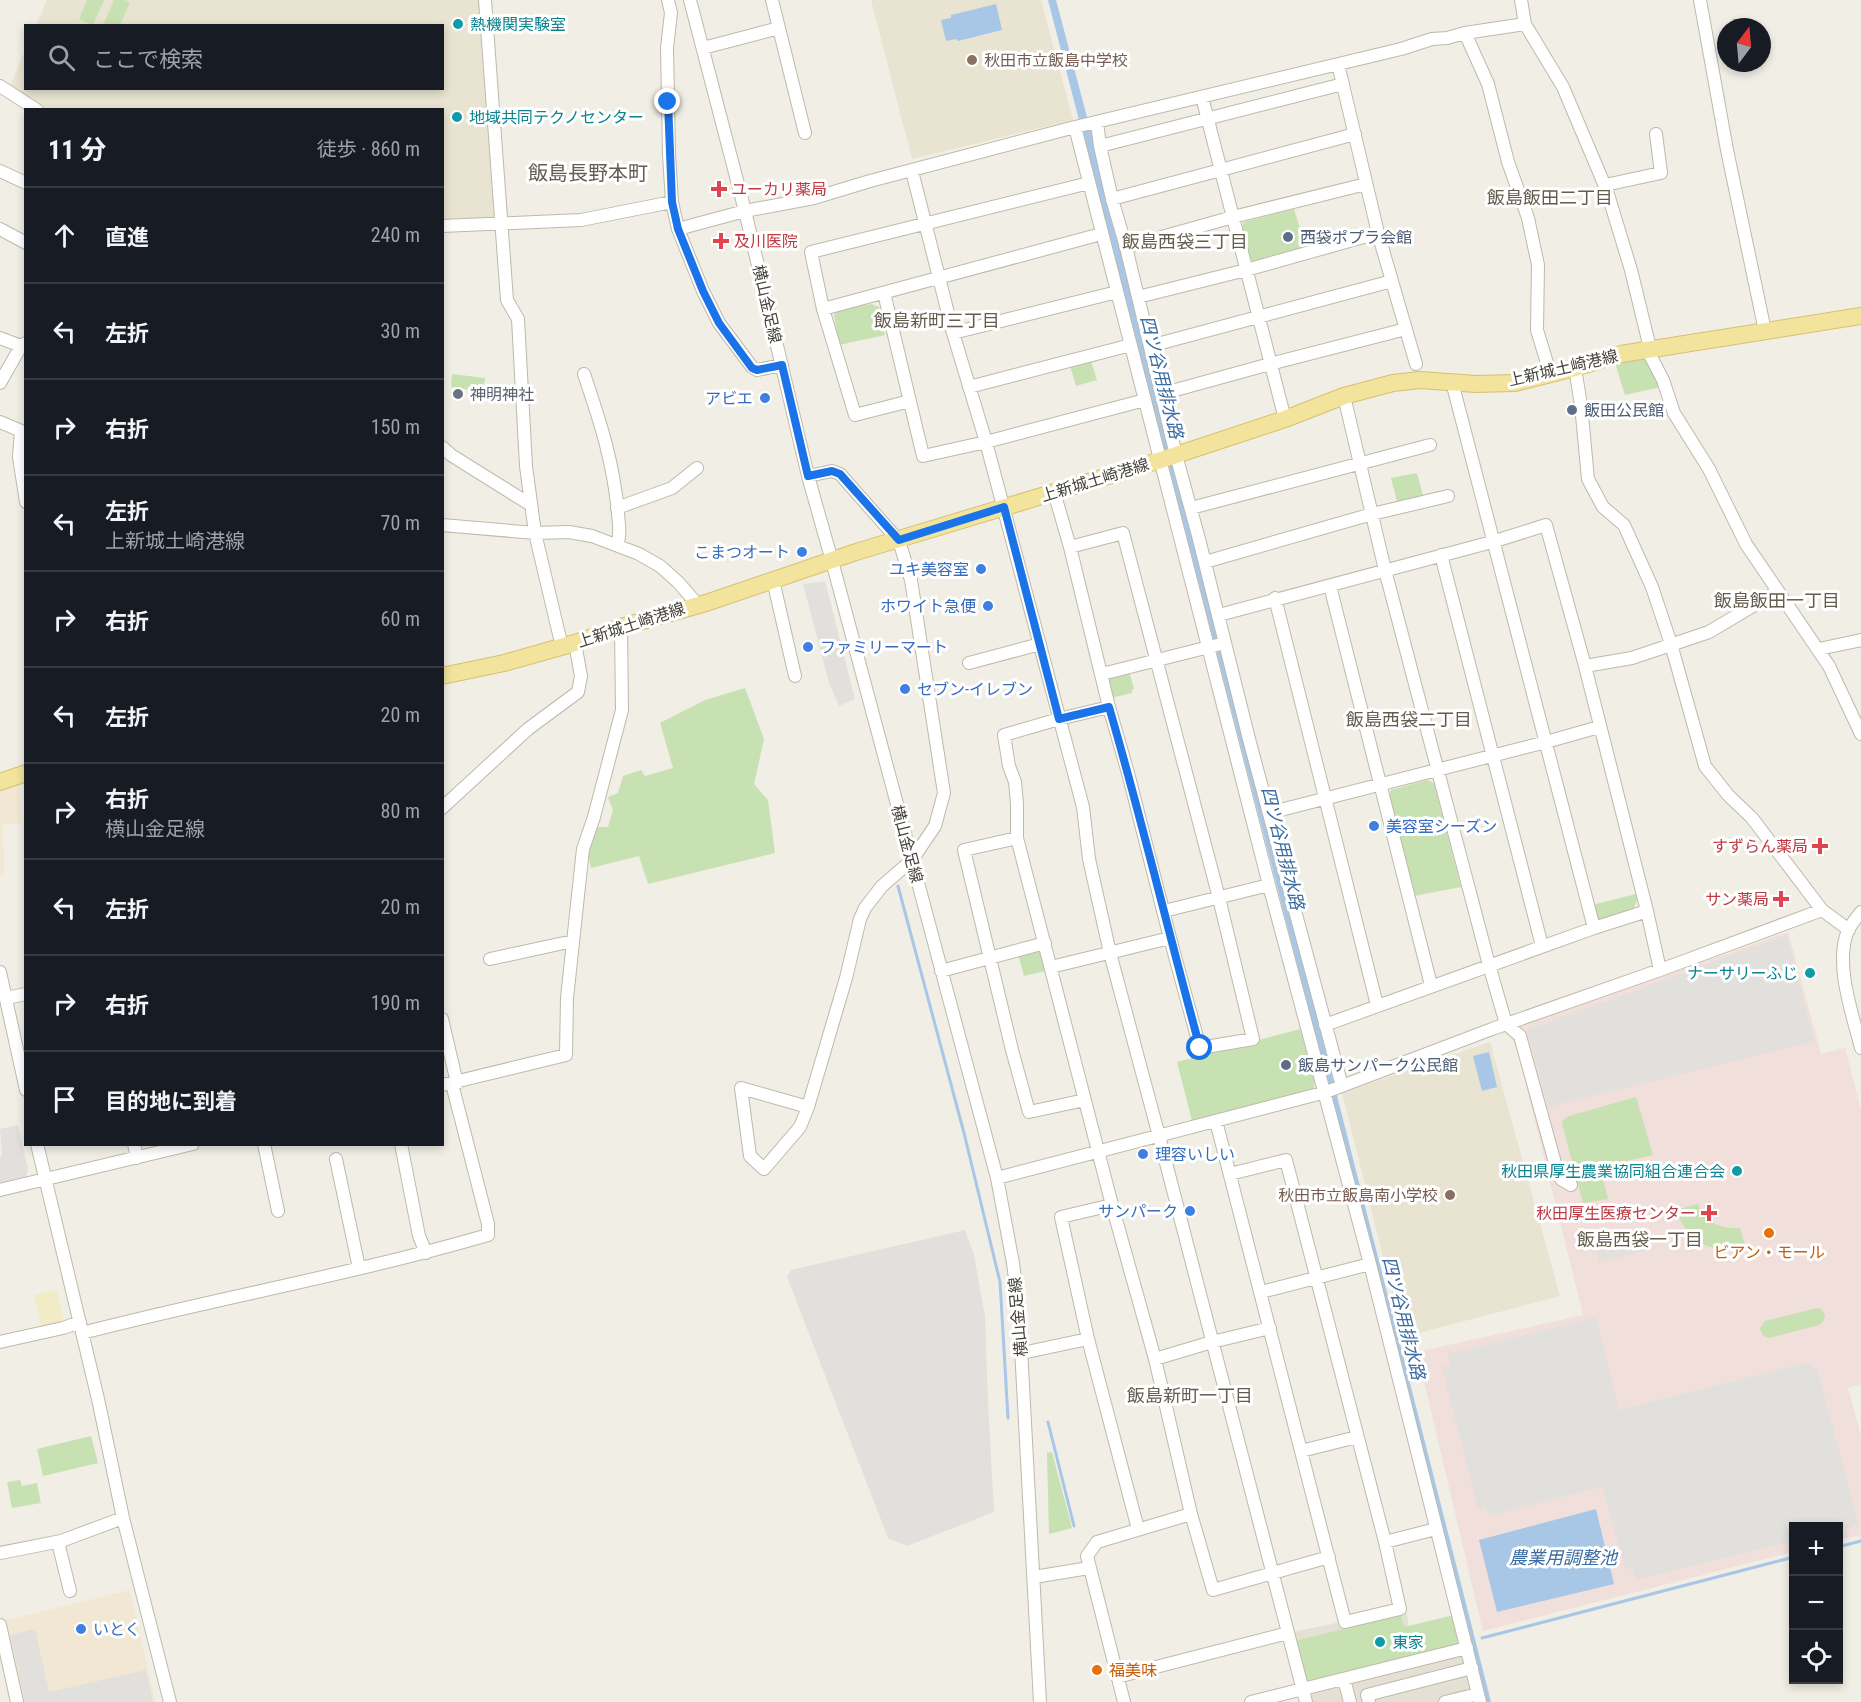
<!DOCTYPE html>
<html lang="ja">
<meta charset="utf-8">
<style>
:root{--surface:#171b24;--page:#242831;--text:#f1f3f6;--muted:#9ea1a6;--line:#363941}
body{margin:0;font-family:"Roboto Condensed","Noto Sans JP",sans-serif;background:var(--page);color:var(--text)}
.controls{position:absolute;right:18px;bottom:18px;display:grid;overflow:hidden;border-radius:0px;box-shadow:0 3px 9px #0003}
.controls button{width:54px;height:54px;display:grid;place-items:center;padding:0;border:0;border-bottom:2px solid var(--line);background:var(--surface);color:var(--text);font:30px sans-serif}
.compass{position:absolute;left:1717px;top:18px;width:54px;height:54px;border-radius:50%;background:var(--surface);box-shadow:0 3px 9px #0003;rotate:16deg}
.stop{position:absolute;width:18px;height:18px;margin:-14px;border:4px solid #1a73e8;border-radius:50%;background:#fff}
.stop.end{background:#1a73e8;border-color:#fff;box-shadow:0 2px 6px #0008}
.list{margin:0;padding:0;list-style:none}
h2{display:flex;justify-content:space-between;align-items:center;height:78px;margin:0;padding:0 24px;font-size:26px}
h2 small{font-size:20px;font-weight:400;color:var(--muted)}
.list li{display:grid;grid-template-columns:39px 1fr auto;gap:18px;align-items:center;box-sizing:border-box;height:96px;padding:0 24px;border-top:2px solid var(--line)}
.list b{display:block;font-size:22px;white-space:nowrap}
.list p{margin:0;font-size:20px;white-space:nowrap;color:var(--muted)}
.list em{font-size:20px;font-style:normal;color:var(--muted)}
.icon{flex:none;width:33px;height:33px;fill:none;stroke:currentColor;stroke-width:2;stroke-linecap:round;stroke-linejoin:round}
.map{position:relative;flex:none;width:1861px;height:1702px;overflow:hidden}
.search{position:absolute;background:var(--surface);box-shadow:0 3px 9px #0003;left:24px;top:24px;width:420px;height:66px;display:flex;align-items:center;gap:15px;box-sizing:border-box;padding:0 21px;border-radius:0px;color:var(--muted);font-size:22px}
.panel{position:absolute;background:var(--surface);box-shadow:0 3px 9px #0003;left:24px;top:108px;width:420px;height:1038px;border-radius:0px}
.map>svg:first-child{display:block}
.residential{fill:#e4e1d4}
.commercial{fill:#f1e7d2}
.education{fill:#e8e4d1}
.medical{fill:#f0dfda}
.green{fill:#c7e1b2}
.sand{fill:#f1ecc5}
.parking{fill:#e2e0dd}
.water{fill:#a8c7e7}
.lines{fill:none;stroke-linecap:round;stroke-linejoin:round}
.stream{stroke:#a8c7e7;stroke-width:3}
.minor-casing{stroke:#beb9ac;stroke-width:14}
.major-casing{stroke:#d5c16f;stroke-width:18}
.minor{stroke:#fff;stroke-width:12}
.major{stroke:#f2e39d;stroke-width:16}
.route{stroke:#1a73e8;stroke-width:8}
.culture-dot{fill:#0f9aa8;stroke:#fff;stroke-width:2}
.education-dot{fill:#8d6e63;stroke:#fff;stroke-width:2}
.health-dot{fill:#e0444e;stroke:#fff;stroke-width:2}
.service-dot{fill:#5c6f8a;stroke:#fff;stroke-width:2}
.worship-dot{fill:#6b7280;stroke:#fff;stroke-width:2}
.shop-dot{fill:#3f7fe0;stroke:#fff;stroke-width:2}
.food-dot{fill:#e8710a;stroke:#fff;stroke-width:2}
.labels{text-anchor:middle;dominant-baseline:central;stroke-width:6;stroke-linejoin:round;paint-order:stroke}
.culture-label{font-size:16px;fill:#0d838f;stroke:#fff;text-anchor:start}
.education-label{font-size:16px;fill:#785e54;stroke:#fff;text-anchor:start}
.health-label{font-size:16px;fill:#be3a42;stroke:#fff;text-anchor:end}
.service-label{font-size:16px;fill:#4e5e75;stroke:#fff;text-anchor:start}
.street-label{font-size:16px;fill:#423f36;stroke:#fff}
.worship-label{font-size:16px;fill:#5b616d;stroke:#fff;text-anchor:start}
.shop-label{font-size:16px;fill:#366cbe;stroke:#fff;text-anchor:end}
.food-label{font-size:16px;fill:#c56008;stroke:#fff}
.neighbourhood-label{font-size:18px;fill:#645d4e;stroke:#fff}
.water-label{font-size:18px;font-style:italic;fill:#3b6ca2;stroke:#fff}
.quarter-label{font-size:20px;fill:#645d4e;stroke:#fff}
</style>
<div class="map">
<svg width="1861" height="1702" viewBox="0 0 1861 1702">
<rect width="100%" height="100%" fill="#f1eee5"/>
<path class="residential" d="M1406 1611 1409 1626 1458 1614 1481 1702H1305L1288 1633 1374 1615Z"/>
<path class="commercial" d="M20 783 21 823 3 824 4 873 0 874V788Z
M130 1590 155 1702H22L3 1621Z"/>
<path class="education" d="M47 0H480L498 221 443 220 442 110 46 109 10 86 25 50 26 88H442V26L36 25Z
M871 0H1041L1073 120 912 159Z
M1490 1042 1560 1296 1403 1337 1342 1093Z"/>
<path class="medical" d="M1788 932 1821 1054 1845 1048 1861 1110V1384L1848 1388 1861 1436V1535L1839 1540 1838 1526H1794L1793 1552 1483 1631 1417 1352 1583 1315 1516 1045 1507 1031 1523 1026Z"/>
<path class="green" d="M87 0H104L93 25 79 19Z
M114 0H124L130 2 120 25H103Z
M1294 209 1306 247 1254 261 1249 260 1242 228 1244 222Z
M871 304 879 307 885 335 839 345 834 315 837 311Z
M1647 357 1661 387 1625 395 1615 363Z
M1091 361 1097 380 1076 386 1070 366Z
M452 374 485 378 483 392 451 387Z
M1417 473 1424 499 1398 505 1391 478Z
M1129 671 1134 689 1132 690V693L1111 698 1107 679Z
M745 688 764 739 754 784 768 800 775 853 648 884 639 856 591 868 587 849 597 827H608L613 810 608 797 618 793 623 776 641 770 645 776 673 768 660 723 705 700Z
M1427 780 1434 783 1461 887 1414 896 1389 797 1391 790Z
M1636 894 1637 901 1632 911 1602 920 1595 918 1592 905Z
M1036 948 1041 951 1045 971 1024 976 1018 954Z
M1300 1029 1314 1079V1090L1192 1121 1177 1062Z
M1636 1097 1653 1155 1600 1167 1608 1199 1583 1203 1562 1123 1563 1120 1569 1116Z
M1698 1204C1706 1223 1720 1229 1740 1228L1746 1249C1710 1253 1690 1244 1675 1210Z
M1817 1308 1821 1309 1825 1315 1823 1322 1819 1325 1769 1338C1763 1336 1761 1334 1760 1328L1765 1321Z
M91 1436 98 1463 43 1476 37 1449Z
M1052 1452 1072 1528 1049 1534 1047 1453Z
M20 1480 22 1486 37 1483 41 1503 12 1508 7 1482Z
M1401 1615 1404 1627 1455 1615 1462 1644 1305 1683 1294 1641Z"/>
<path class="sand" d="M57 1290 64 1324 42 1329 34 1295Z"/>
<path class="parking" d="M825 581 855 699 839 706 829 683 803 584Z
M1787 935 1814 1041 1548 1107 1527 1030Z
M18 1125 28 1169 25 1179 0 1184V1156H2L0 1129Z
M965 1230 974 1255 985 1317 988 1402 994 1512 907 1546 888 1538 787 1277 791 1270Z
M1639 1231 1649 1250 1599 1262 1595 1241Z
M1596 1317 1619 1410 1805 1363 1810 1364 1818 1370 1858 1525 1839 1530 1838 1526H1794L1793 1541 1636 1580 1632 1569H1626L1602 1487 1488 1516 1486 1507 1478 1509 1442 1368 1450 1365 1448 1354Z
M35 1629 49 1692 146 1670 153 1702H25L10 1635Z"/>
<path class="water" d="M1048 0H1056L1121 245 1491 1702H1484L1365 1227Z
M996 4 1002 30 958 41 956 39 946 41 941 20 951 18V15Z
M1489 1052 1497 1087 1482 1091 1473 1056Z
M1596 1509 1614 1584 1497 1612 1479 1540Z"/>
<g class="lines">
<path class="stream" d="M898 886 964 1133 1000 1282 1008 1418
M1048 1422 1074 1526
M1838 1547 1861 1541
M1482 1638 1794 1557"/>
<g class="minor-casing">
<path id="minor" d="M485 0 507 300 518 319 526 466 535 533 562 647
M668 0 671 13 667 48 669 155 672 202 678 229 703 291 719 323 752 367 757 370 782 365
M690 0 745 211 808 476 832 561 997 1178 1013 1263 1019 1311 1040 1702
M772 0 805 133
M1521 0 1525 24 1563 87 1607 191 1631 270 1649 344 1648 351 1663 380 1674 413 1709 469 1746 544 1829 666 1861 734
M1700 0 1727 150 1765 331
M1465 33 1488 84 1508 162 1528 218 1538 265 1537 330 1550 373
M703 48 779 28
M1338 64 1378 233 1416 364
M0 86 37 110
M1202 97 1285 419
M1097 122 1100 146 1112 199 1126 247 1176 455 1199 539 1249 739 1342 1086
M1075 127 1269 885 1370 1264 1480 1702
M1100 146 1343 84
M0 171 26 183
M912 171 953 333 986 442 1083 807 1089 859 1110 953 1159 1136 1306 1702
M1605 185 1661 173 1656 134
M1112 199 1355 134
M442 226 581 220 672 202
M0 229 26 243
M678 229 745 211 814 198 870 181 1075 127 1401 49 1432 39 1447 38 1465 33 1525 24
M1126 247 1233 217 1366 184
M884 293 923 456 986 442 1145 400
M1138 297 1246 270 1378 233
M823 309 1101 234
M953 333 1117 292
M0 338 21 346
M1150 346 1392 281
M1575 368 1581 405 1588 479 1603 507 1624 525 1652 587 1671 644 1705 766 1728 795 1752 818 1822 910
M584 374C600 421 614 464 618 514 619 525 621 535 617 545
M1452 382 1594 928
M0 383 21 346 26 343
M969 387 1131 345
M1161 394 1270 364 1406 329
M1344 396 1385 570 1489 965 1506 1024 1520 1036 1557 1170 1561 1179 1571 1185
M910 401 855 415 823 309 811 252 1089 183
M0 422 26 433
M21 431 19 457 26 502
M442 447 451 455 531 505
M808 476 832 471 840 474 899 541 911 580 944 793 935 826 912 860 882 886 865 908 860 919 846 978 808 1107 800 1127 764 1169 750 1156 741 1088 808 1107
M1054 492 1070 547 1109 707 1128 773 1170 938 1200 1048 1253 1039 1219 898 1123 533 1070 547
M617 508 672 488 697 468
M1191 508 1430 445
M442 525 535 533 569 532 592 536 639 554 660 566 678 582 697 604
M1441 555 1542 946
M1205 562 1372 514 1448 496
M773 580 795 676
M1330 586 1431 985
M1275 598 1377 1005
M1219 615 1492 542 1546 525 1585 666 1647 911 1660 970
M1819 649 1861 640
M969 663 1040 644
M1585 666 1632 658 1709 632 1778 591
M1102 674 1217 645
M1109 707 1059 719 1004 735 1009 766 1015 782 1017 804V838L1112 1205 1155 1359 1191 1514 1213 1590 1329 1557
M442 808 528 729 578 692 581 676 575 643
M1269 813 1546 742 1599 727
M1017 838 964 850 1012 1050 1029 1112 1085 1100
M1164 911 1269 885
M1861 912C1856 918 1848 928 1846 936 1836 969 1853 1016 1861 1048
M490 959 573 941
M1051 967 1170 938
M941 971 1045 943
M0 972 26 1090
M6 998 26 994
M442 1019 457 1083
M1325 1025 1594 928 1647 911
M442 1085 566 1055 567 998 583 849 594 817 622 710 621 627
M1216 1121 1345 1622 1400 1609 1385 1542 1286 1160 1230 1174
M37 1144 98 1399 123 1518 170 1702
M134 1144 137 1158
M264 1144 278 1211
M401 1144 419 1236 426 1253
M336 1159 359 1268
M997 1178 1326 1092 1492 1029 1660 970 1822 910 1849 930
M0 1190 193 1144
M1112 1205 1061 1217 1088 1339 1138 1529
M1261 1292 1370 1264
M82 1333C217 1298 354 1274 488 1235V1224L452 1084
M0 1342 63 1328 80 1322
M1022 1353 1088 1339
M1155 1359 1212 1342 1270 1328
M1301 1451 1357 1437
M58 1542 70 1591
M1385 1542 1436 1529
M0 1553 61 1541 123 1518
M1034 1577 1089 1568
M0 1625 17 1702
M1117 1677 1288 1633
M1344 1679 1350 1702
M1124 1702 1087 1556 1097 1542 1191 1514
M1251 1702 1467 1648
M1369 1702 1367 1695 1472 1668
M1445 1702 1478 1694"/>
</g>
<g class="major-casing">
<path id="major" d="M442 676 504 663 575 643 621 627 706 603 856 552 1161 460 1285 419 1344 396 1393 383 1420 380 1476 384 1515 383 1575 368 1621 354 1861 316
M0 782 26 773"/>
</g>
<use href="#minor" class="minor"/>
<use href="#major" class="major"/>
</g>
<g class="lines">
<path class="route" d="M668 102 672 202 678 229 703 291 719 323 752 368 757 370 782 365 808 476 832 471 840 474 899 540 1004 507 1059 719 1109 707C1142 820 1169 935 1200 1048"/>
</g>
<g class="culture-dot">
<circle cx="458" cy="24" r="6"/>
<circle cx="457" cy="117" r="6"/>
<circle cx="1810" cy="973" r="6"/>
<circle cx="1737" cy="1171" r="6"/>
<circle cx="1380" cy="1642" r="6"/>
</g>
<g class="education-dot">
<circle cx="972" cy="60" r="6"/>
<circle cx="1450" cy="1195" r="6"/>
</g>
<g class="health-dot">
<path d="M716 180h6v6h6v6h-6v6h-6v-6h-6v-6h6z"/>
<path d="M718 232h6v6h6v6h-6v6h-6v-6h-6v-6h6z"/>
<path d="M1817 837h6v6h6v6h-6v6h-6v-6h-6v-6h6z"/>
<path d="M1778 890h6v6h6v6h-6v6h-6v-6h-6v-6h6z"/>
<path d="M1706 1204h6v6h6v6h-6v6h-6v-6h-6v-6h6z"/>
</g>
<g class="service-dot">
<circle cx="1288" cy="237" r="6"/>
<circle cx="1572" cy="410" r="6"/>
<circle cx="1286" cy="1065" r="6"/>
</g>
<circle class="worship-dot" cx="458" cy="394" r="6"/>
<g class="shop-dot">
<circle cx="765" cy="398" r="6"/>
<circle cx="802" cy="552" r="6"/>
<circle cx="981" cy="569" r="6"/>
<circle cx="988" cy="606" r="6"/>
<circle cx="808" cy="647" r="6"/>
<circle cx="905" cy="689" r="6"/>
<circle cx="1374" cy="826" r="6"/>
<circle cx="1143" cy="1154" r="6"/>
<circle cx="1190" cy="1211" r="6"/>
<circle cx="81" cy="1629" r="6"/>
</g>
<g class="food-dot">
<circle cx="1769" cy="1233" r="6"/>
<circle cx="1097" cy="1670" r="6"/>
</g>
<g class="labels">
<g class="culture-label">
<text x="470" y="24">熱機関実験室</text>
<text x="469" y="117">地域共同テクノセンター</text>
<text x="1798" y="973" text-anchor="end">ナーサリーふじ</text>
<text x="1725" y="1171" text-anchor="end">秋田県厚生農業協同組合連合会</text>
<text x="1392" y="1642">東家</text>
</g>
<g class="education-label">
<text x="984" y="60">秋田市立飯島中学校</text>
<text x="1438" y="1195" text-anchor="end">秋田市立飯島南小学校</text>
</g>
<g class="health-label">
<text x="731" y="189" text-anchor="start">ユーカリ薬局</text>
<text x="734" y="241" text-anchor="start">及川医院</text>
<text x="1808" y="846">すずらん薬局</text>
<text x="1769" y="899">サン薬局</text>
<text x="1696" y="1213">秋田厚生医療センター</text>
</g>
<g class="service-label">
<text x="1300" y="237">西袋ポプラ会館</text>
<text x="1584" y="410">飯田公民館</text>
<text x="1298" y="1065">飯島サンパーク公民館</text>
</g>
<g class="street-label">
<text transform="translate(767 304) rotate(77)">横山金足線</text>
<text transform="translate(1563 368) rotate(-13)">上新城土崎港線</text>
<text transform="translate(1095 480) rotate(-17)">上新城土崎港線</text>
<text transform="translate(631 625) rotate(-18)">上新城土崎港線</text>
<text transform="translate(907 844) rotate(75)">横山金足線</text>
<text transform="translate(1018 1317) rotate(-95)">横山金足線</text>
</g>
<g class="worship-label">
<text x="470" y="394">神明神社</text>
</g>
<g class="shop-label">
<text x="753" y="398">アビエ</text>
<text x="790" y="552">こまつオート</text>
<text x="969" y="569">ユキ美容室</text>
<text x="976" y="606">ホワイト急便</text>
<text x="820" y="647" text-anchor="start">ファミリーマート</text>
<text x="917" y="689" text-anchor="start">セブン-イレブン</text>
<text x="1386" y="826" text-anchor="start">美容室シーズン</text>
<text x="1155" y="1154" text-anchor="start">理容いしい</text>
<text x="1178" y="1211">サンパーク</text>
<text x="93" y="1629" text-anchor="start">いとく</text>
</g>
<g class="food-label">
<text x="1769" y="1252">ビアン・モール</text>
<text x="1109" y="1670" text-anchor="start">福美味</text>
</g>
<g class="neighbourhood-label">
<text x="1550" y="197">飯島飯田二丁目</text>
<text x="1185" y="241">飯島西袋三丁目</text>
<text x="937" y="320">飯島新町三丁目</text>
<text x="1777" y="600">飯島飯田一丁目</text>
<text x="1409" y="719">飯島西袋二丁目</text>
<text x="1640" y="1239">飯島西袋一丁目</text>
<text x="1190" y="1395">飯島新町一丁目</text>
</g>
<g class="water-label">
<text transform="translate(1162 377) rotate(76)">四ツ谷用排水路</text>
<text transform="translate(1283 848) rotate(76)">四ツ谷用排水路</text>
<text transform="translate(1404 1318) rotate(76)">四ツ谷用排水路</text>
<text x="1563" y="1557">農業用調整池</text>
</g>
<g class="quarter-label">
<text x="588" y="173">飯島長野本町</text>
</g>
</g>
</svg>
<div class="controls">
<button>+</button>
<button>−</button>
<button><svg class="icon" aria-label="locate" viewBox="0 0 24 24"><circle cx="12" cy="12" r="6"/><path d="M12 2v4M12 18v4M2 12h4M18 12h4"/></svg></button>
</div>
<svg class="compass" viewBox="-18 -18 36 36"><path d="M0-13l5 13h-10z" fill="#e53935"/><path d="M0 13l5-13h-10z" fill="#9ea1a6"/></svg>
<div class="stop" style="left:1200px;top:1048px"></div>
<div class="stop end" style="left:668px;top:102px"></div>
<div class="search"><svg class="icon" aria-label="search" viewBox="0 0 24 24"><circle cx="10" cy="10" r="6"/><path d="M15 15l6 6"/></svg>ここで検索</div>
<section class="panel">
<h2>11 分<small>徒歩 · 860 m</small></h2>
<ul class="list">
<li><svg class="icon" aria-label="ahead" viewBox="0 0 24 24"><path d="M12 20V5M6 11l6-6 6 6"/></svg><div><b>直進</b></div><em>240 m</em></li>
<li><svg class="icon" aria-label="left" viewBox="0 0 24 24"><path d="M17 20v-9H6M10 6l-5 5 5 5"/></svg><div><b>左折</b></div><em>30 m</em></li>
<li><svg class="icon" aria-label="right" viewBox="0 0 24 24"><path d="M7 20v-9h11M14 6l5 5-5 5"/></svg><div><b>右折</b></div><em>150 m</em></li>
<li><svg class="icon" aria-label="left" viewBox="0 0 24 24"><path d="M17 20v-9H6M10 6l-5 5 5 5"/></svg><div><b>左折</b><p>上新城土崎港線</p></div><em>70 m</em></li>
<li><svg class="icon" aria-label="right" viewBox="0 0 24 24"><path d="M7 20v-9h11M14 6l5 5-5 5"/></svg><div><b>右折</b></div><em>60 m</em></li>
<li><svg class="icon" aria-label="left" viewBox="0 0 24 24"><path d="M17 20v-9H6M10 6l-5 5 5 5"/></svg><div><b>左折</b></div><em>20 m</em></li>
<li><svg class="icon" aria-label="right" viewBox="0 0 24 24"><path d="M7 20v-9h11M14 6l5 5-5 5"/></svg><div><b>右折</b><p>横山金足線</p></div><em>80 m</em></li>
<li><svg class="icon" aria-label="left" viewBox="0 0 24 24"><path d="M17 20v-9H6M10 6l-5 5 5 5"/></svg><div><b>左折</b></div><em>20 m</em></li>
<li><svg class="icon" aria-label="right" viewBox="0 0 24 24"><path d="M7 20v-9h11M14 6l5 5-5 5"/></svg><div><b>右折</b></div><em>190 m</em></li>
<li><svg class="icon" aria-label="arrive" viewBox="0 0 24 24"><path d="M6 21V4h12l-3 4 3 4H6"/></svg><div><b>目的地に到着</b></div></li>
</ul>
</section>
</div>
